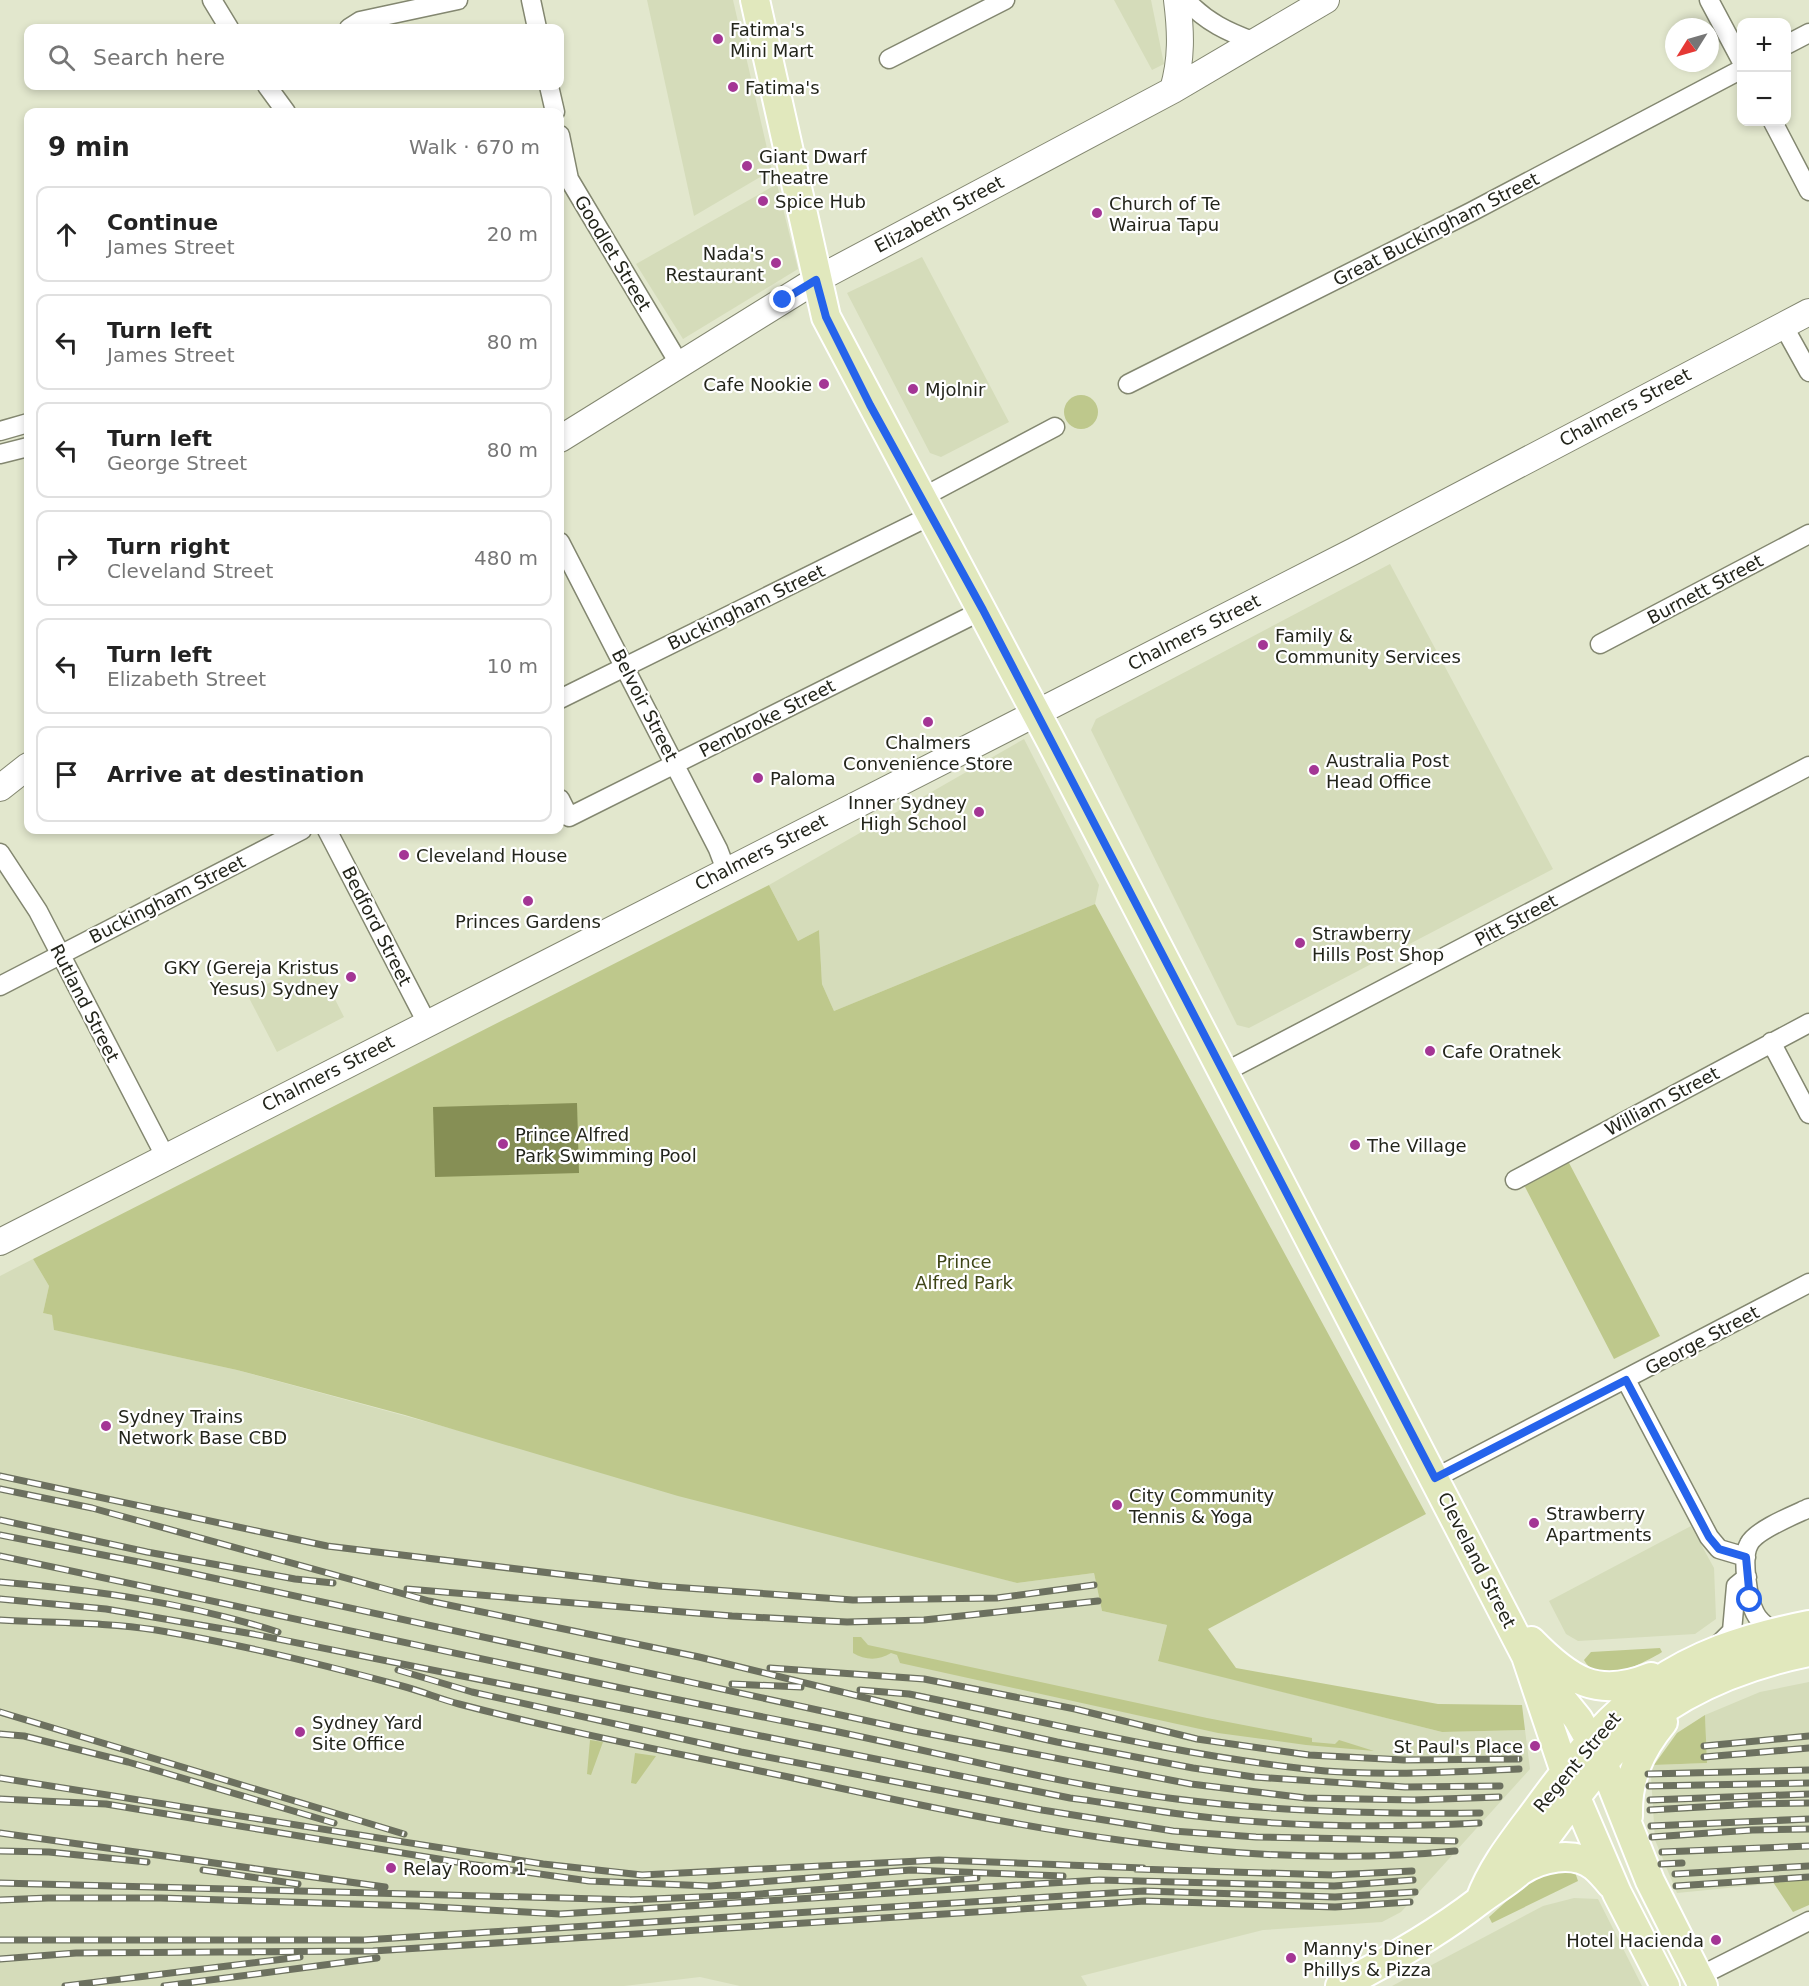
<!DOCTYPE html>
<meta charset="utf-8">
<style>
:root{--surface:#fff;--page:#f2f2f2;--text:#222;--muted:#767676;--line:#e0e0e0}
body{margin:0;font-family:"DejaVu Sans",sans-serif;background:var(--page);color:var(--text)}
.controls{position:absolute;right:18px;top:18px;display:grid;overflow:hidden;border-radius:12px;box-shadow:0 3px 9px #0003}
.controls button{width:54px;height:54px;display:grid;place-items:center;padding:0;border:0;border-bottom:2px solid var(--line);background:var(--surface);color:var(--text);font:30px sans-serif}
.compass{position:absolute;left:1665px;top:18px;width:54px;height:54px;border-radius:50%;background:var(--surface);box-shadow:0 3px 9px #0003;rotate:233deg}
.stop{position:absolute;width:18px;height:18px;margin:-14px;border:4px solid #2563eb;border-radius:50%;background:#fff}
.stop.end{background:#2563eb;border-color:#fff;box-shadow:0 2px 6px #0008}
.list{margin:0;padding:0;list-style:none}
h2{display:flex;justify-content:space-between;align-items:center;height:78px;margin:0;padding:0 24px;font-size:26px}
h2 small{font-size:20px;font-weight:400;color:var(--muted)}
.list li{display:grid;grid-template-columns:39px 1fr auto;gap:18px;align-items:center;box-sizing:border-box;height:96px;margin:0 12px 12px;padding:0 12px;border:2px solid var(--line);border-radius:12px}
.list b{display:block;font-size:22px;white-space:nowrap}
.list p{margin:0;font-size:20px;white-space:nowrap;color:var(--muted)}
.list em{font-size:20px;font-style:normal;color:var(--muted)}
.icon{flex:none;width:33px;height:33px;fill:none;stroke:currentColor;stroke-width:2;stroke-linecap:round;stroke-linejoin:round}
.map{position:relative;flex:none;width:1809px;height:1986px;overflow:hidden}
.search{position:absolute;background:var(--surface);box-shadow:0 3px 9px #0003;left:24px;top:24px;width:540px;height:66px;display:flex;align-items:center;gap:15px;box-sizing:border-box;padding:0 21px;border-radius:12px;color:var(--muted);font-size:22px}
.panel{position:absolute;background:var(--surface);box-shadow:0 3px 9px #0003;left:24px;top:108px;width:540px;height:726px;border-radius:12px}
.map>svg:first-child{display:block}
.built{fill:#d5dcba}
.green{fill:#bec88c}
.water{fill:#868f55}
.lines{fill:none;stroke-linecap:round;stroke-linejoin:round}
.street-casing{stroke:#838770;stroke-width:21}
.secondary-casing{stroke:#838770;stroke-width:28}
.primary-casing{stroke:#fff;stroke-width:32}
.street{stroke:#fff;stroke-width:18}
.secondary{stroke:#fff;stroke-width:26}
.primary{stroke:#e1e8bd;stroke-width:28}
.rail-casing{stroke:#6c705f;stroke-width:7}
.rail{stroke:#fff;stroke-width:4.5;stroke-dasharray:14;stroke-linecap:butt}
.route{stroke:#2563eb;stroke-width:8}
.poi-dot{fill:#a43695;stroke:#fff;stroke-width:2}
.labels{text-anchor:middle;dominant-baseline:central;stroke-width:4.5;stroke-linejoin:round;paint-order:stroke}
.poi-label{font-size:18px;fill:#23251b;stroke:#fff;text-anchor:start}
.street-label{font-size:18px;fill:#23251b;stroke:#fff}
.park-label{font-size:18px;fill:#3e4517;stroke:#fff}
</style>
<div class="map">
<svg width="1809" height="1986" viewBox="0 0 1809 1986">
<rect width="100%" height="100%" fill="#e2e7cd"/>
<path class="built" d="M647 0H733L772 170 694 216Z
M1114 0H1151L1164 64 1152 70Z
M777 184 798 269 683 339 636 264Z
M922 257 1009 422 941 457 930 453 847 293Z
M1390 564 1553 869 1249 1028 1237 1025 1091 730 1096 719Z
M1024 739 1099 885 1095 904 834 1011 822 984 819 930 798 941 769 885Z
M315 960 344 1017 277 1052 247 994Z
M33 1259 49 1286 43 1313 52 1315 55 1330 237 1370 1017 1583 1094 1573 1102 1611 1167 1625 1158 1660 1442 1732 1525 1730 1530 1769 1401 1912 1382 1922 1263 1930 1081 1976 1087 1986H740L700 1977 624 1986H0V1276Z
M1691 1526 1714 1568 1716 1619 1695 1634 1578 1641 1566 1634 1549 1601Z
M1809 1682V1880L1677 1893 1655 1840 1651 1776 1654 1765 1707 1763 1705 1715 1760 1692Z
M1574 1898 1598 1899 1642 1986H1392L1543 1906Z"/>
<path class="green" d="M1064 412a17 17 0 1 1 34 0a17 17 0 1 1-34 0Z
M769 885 798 941 819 930 822 984 834 1011 1095 904 1426 1514 1208 1629 1236 1668 1438 1704 1522 1705 1525 1730 1442 1732 1158 1661 1167 1625 1102 1611 1094 1573 1017 1583 678 1496 405 1415 237 1370 54 1330 52 1315 43 1313 49 1286 33 1259Z
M1568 1161 1660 1336 1614 1359 1524 1185Z
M853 1637H861L868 1645 1207 1718 1312 1738V1742L1335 1744 1339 1740 1374 1751 1306 1745 1218 1733 900 1663 897 1655 891 1653C878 1661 865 1660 853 1653Z
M1660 1648 1662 1652 1659 1654C1640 1664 1599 1688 1584 1660L1591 1652Z
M1705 1715 1707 1763 1654 1765 1677 1733Z
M590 1740 603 1742 591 1775 587 1774Z
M635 1753 656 1756 636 1784 631 1783Z
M1573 1866 1578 1881 1492 1923 1489 1917 1538 1873Z
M1809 1880V1905L1793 1912 1773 1882Z"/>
<path class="water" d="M577 1103 579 1173 435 1177 433 1107Z"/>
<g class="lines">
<g class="street-casing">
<path id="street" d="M212 0 229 28
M531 0 537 28
M1186 0C1206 22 1228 32 1255 42
M1709 0 1742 62
M349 28 360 21 458 0
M1786 45 1809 33
M889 59 1005 0
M267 86 286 112
M549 86 555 112
M1773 122 1809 191
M560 135 569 179 680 365
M1783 325 1809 372
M1128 384 1471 212 1742 69
M0 431 28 423
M0 454 28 447
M923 497 1055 427
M560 542 718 849 726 870
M1600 644 1809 534
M560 699 932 515
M560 799 569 817 983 610
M327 830 427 1023
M0 853 38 911 165 1156
M0 986 302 830
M1771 1042 1809 1114
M1223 1073 1809 766
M1515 1180 1809 1023
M1626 1380 1709 1537 1719 1549 1746 1557
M1435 1478 1809 1283
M1775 1633C1768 1627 1759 1622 1755 1613 1748 1600 1741 1558 1749 1544 1756 1530 1794 1515 1809 1508
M1716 1647 1732 1631 1736 1586 1747 1577
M1698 1977 1809 1921"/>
</g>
<g class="secondary-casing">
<path id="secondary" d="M1173 90C1182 59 1181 32 1177 0
M560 439 816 280 1173 90 1326 0
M0 788 28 766
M0 1242 1354 551 1809 312"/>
</g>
<g class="primary-casing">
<path id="primary" d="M755 0 826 317 1051 741 1526 1656 1565 1772 1617 1893 1665 1986
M1531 1641C1569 1680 1597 1699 1651 1677
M1539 1671 1578 1719 1603 1763 1650 1881 1703 1986
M1628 1816C1627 1778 1640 1750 1663 1722
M1520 1871C1540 1858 1573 1850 1594 1866 1600 1871 1606 1878 1611 1884
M1480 1900C1493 1865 1516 1838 1538 1808 1619 1697 1672 1652 1809 1625
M1340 1986C1389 1961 1435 1935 1479 1901 1493 1890 1507 1883 1520 1871 1551 1832 1579 1789 1613 1752 1666 1696 1735 1667 1809 1652"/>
</g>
<use href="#street" class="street"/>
<use href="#secondary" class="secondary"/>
<use href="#primary" class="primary"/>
<g class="rail-casing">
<path id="rail" d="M0 1476 327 1546 658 1586 853 1600 997 1598 1094 1585
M0 1489 92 1508 429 1601 699 1657 919 1711 1057 1742 1193 1768 1254 1777 1405 1787 1500 1786
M0 1520 147 1552 295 1579 333 1583
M0 1535 144 1563 914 1731 1191 1784 1306 1798 1414 1800 1499 1797
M0 1556C272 1613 542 1674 814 1727 940 1752 1065 1787 1193 1801 1288 1812 1384 1814 1480 1813
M0 1582C94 1590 188 1603 278 1632
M407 1589 732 1616 847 1622 924 1620 1098 1601
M0 1599 106 1609 253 1634 1070 1798C1109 1803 1148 1810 1187 1815 1284 1827 1382 1828 1479 1823
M0 1620C51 1623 105 1622 156 1630 239 1644 321 1664 402 1686 421 1691 440 1699 459 1704 569 1733 682 1754 793 1778 1012 1825 1229 1873 1455 1851
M770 1668 924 1679 1075 1709 1197 1739 1309 1755 1404 1760 1519 1759
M398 1670 472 1692 741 1752 1042 1810 1173 1831 1256 1837 1455 1841
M732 1684 801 1687
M860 1690 909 1694C1041 1721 1172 1754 1306 1769 1376 1777 1448 1772 1519 1769
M0 1712 404 1834
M0 1734 24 1736 128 1762 334 1823
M1704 1746 1809 1736
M1704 1757 1809 1748
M1648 1774 1809 1770
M0 1778 543 1864 642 1875 939 1860 1143 1868
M1649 1786 1809 1783
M0 1799 106 1804 469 1864 589 1881 710 1886 911 1870 1063 1876
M1650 1800 1809 1794
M1650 1810 1753 1804 1809 1803
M1651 1826 1809 1819
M0 1833 385 1887
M1652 1837 1752 1830 1809 1829
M0 1851 49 1852 147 1862
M1662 1852 1809 1846
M1661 1864 1682 1863
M1136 1869 1333 1875 1412 1871
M203 1870 298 1884
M1675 1874 1809 1866
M0 1883 636 1900
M1676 1886 1809 1877
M0 1900 48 1898H161L417 1906 560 1914 1099 1880 1334 1886 1413 1880
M629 1900 746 1895 977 1878
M0 1940H364L1144 1891 1335 1897 1415 1892
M0 1959 76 1953 373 1951 1145 1901 1335 1907 1410 1902
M65 1986 300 1957
M164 1986 377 1958"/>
</g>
<use href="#rail" class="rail"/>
</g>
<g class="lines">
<path class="route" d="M783 300 816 280 826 317 870 405 983 610 1435 1478 1626 1380 1709 1537 1719 1549 1746 1557 1750 1600"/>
</g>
<g class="poi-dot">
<circle cx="718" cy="39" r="6"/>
<circle cx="733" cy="87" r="6"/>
<circle cx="747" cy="166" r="6"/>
<circle cx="763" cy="201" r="6"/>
<circle cx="1097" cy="213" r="6"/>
<circle cx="776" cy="263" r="6"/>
<circle cx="824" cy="384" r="6"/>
<circle cx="913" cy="389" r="6"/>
<circle cx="1263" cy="645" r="6"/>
<circle cx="928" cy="722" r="6"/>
<circle cx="1314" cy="770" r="6"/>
<circle cx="758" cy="778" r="6"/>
<circle cx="979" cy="812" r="6"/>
<circle cx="404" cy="855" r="6"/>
<circle cx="528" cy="901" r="6"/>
<circle cx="1300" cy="943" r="6"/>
<circle cx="351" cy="977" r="6"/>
<circle cx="1430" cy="1051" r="6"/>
<circle cx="503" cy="1144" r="6"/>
<circle cx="1355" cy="1145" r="6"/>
<circle cx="106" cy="1426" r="6"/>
<circle cx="1117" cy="1505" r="6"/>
<circle cx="1534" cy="1523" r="6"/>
<circle cx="300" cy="1732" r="6"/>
<circle cx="1535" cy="1746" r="6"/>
<circle cx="391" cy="1868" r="6"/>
<circle cx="1716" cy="1940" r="6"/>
<circle cx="1291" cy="1958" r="6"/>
</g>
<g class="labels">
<g class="poi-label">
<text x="730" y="29">Fatima's<tspan x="730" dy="21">Mini Mart</tspan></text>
<text x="745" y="87">Fatima's</text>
<text x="759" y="156">Giant Dwarf<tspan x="759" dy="21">Theatre</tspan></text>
<text x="775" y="201">Spice Hub</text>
<text x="1109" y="203">Church of Te<tspan x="1109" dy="21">Wairua Tapu</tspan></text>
<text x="764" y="253" text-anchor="end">Nada's<tspan x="764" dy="21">Restaurant</tspan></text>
<text x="812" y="384" text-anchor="end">Cafe Nookie</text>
<text x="925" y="389">Mjolnir</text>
<text x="1275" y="635">Family &amp;<tspan x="1275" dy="21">Community Services</tspan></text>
<text x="928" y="742" text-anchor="middle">Chalmers<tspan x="928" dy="21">Convenience Store</tspan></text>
<text x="1326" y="760">Australia Post<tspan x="1326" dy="21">Head Office</tspan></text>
<text x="770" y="778">Paloma</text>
<text x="967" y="802" text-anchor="end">Inner Sydney<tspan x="967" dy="21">High School</tspan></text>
<text x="416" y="855">Cleveland House</text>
<text x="528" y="921" text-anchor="middle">Princes Gardens</text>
<text x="1312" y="933">Strawberry<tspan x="1312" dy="21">Hills Post Shop</tspan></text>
<text x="339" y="967" text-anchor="end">GKY (Gereja Kristus<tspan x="339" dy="21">Yesus) Sydney</tspan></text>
<text x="1442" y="1051">Cafe Oratnek</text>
<text x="515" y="1134">Prince Alfred<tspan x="515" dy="21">Park Swimming Pool</tspan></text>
<text x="1367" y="1145">The Village</text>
<text x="118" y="1416">Sydney Trains<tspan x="118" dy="21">Network Base CBD</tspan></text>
<text x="1129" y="1495">City Community<tspan x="1129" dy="21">Tennis &amp; Yoga</tspan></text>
<text x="1546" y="1513">Strawberry<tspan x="1546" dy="21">Apartments</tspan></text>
<text x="312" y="1722">Sydney Yard<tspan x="312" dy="21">Site Office</tspan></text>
<text x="1523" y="1746" text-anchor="end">St Paul's Place</text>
<text x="403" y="1868">Relay Room 1</text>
<text x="1704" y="1940" text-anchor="end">Hotel Hacienda</text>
<text x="1303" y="1948">Manny's Diner<tspan x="1303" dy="21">Phillys &amp; Pizza</tspan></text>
</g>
<g class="street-label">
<text transform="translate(939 214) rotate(-28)">Elizabeth Street</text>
<text transform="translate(1436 229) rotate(-27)">Great Buckingham Street</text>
<text transform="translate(613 253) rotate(59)">Goodlet Street</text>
<text transform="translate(1625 407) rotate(-28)">Chalmers Street</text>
<text transform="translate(1705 589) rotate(-28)">Burnett Street</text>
<text transform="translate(746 607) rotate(-26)">Buckingham Street</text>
<text transform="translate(1194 632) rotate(-27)">Chalmers Street</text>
<text transform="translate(645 705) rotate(63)">Belvoir Street</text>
<text transform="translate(767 718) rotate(-27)">Pembroke Street</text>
<text transform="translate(761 852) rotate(-27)">Chalmers Street</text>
<text transform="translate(167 899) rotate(-27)">Buckingham Street</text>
<text transform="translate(1516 920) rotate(-28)">Pitt Street</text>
<text transform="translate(377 926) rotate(63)">Bedford Street</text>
<text transform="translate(85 1003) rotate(63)">Rutland Street</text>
<text transform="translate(328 1073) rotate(-27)">Chalmers Street</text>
<text transform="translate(1662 1101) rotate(-28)">William Street</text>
<text transform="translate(1702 1340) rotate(-28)">George Street</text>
<text transform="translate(1477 1560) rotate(63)">Cleveland Street</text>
<text transform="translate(1577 1762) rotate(-50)">Regent Street</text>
</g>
<g class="park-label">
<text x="964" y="1261">Prince<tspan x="964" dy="21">Alfred Park</tspan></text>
</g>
</g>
</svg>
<div class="controls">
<button>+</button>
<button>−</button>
</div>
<svg class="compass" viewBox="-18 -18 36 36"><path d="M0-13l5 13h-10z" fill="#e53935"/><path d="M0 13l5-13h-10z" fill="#767676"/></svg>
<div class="stop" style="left:1750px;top:1600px"></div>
<div class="stop end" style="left:783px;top:300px"></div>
<div class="search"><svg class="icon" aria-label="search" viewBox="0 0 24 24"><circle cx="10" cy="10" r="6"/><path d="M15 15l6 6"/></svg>Search here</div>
<section class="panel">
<h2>9 min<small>Walk · 670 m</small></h2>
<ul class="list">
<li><svg class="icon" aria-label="ahead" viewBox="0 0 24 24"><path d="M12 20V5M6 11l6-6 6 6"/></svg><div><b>Continue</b><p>James Street</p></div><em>20 m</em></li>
<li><svg class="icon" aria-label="left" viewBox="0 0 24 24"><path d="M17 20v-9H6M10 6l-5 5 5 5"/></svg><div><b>Turn left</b><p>James Street</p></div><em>80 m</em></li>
<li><svg class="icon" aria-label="left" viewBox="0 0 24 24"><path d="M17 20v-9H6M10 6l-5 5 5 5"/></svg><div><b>Turn left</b><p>George Street</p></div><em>80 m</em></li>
<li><svg class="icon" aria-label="right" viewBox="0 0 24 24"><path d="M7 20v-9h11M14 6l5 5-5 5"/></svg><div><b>Turn right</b><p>Cleveland Street</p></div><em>480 m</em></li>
<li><svg class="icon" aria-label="left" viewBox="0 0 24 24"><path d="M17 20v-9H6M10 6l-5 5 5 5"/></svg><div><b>Turn left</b><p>Elizabeth Street</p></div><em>10 m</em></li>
<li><svg class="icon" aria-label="arrive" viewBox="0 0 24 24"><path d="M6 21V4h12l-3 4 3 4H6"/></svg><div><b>Arrive at destination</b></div></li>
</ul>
</section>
</div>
